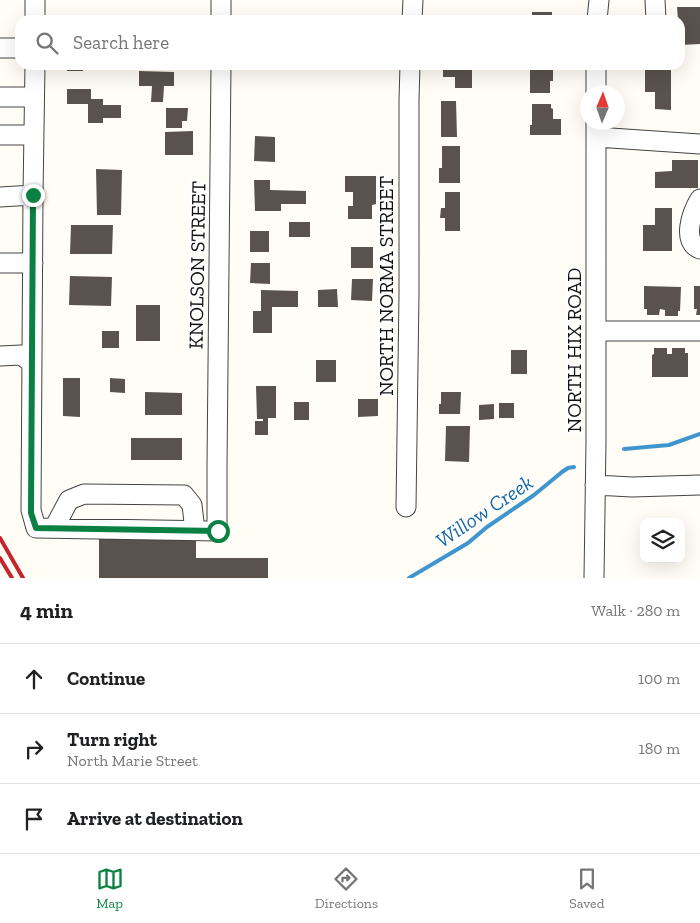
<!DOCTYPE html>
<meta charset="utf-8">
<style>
:root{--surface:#fff;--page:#f2f2f2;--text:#202124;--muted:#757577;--line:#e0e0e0;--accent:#0b8043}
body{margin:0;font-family:"Zilla Slab",serif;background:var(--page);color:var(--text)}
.controls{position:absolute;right:15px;bottom:15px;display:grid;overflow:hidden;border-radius:10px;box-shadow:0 5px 20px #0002}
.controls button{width:45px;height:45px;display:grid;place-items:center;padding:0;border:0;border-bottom:1px solid var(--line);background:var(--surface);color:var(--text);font:25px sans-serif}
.compass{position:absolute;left:580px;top:85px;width:45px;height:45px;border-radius:50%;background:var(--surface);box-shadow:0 5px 20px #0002;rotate:2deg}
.stop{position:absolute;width:15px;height:15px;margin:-11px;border:4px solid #0b8043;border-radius:50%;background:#fff}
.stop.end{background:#0b8043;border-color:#fff;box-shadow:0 1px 5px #0008}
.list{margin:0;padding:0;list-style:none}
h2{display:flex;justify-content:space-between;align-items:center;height:65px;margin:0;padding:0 20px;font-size:21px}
h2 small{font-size:16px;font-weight:400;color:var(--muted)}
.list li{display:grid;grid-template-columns:32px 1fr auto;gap:15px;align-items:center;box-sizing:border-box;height:70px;padding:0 20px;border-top:1px solid var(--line)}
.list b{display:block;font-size:19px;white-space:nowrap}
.list p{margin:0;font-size:16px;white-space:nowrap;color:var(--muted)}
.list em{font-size:16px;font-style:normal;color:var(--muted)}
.icon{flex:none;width:28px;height:28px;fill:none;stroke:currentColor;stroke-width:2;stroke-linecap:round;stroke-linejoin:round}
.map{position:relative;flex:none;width:700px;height:578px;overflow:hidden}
.search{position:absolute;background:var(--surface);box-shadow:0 5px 20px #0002;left:15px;right:15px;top:15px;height:55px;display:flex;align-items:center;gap:12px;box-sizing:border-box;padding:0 18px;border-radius:15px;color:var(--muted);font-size:19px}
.sheet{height:275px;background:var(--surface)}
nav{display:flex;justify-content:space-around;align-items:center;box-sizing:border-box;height:70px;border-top:1px solid var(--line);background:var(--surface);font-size:14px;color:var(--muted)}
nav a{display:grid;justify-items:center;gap:2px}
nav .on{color:var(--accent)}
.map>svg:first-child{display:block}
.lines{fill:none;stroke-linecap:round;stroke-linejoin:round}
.stream{stroke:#3f96cf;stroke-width:4}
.building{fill:#5a524d}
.minor-casing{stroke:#444;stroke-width:21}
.minor{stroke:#fff;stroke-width:19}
.rail{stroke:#c4262e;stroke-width:4}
.route{stroke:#0b8043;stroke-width:6}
.labels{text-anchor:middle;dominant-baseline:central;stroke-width:5;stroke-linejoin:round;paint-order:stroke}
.street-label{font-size:20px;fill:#111;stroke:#fff}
.water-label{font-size:21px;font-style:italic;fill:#1768a6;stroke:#fff}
</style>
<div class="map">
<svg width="700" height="578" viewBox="0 0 700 578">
<rect width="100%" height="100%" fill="#fffdf5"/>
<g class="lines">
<path class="stream" d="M624 449 669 445 700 434
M409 578 468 543 487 527 534 495 562 472 568 468 574 467"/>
</g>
<path class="building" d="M677 7H700V44L680 45V20H678Z
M532 12H552V20H532Z
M266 18H295V20H266Z
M67 65H83V71H67Z
M443 65H472V88H455V77H443Z
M530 65H547V69H553V81H550V93H530Z
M645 67H671V110L655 109V92H645Z
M139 71 174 72V86H164L163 102H151L152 86H139Z
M67 89H91V99H103V105H121V118H103V123H88V104H67Z
M441 101H456L457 137H441Z
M532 104H551V108L553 109V119H561V135H530V125H532Z
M166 108H188L187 121H182V128H166Z
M193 131V155H165V132Z
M255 136 275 137V162L254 161Z
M442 146H460V183H439V168H442Z
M672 160H698V188H655V172L672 171Z
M96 169 122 170 121 215H97Z
M345 176H376V204L372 205V219H348V206H353V192H345Z
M254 180H270V190L306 191V204H281V211H255Z
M445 192H460V231H445V218H440L441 208H445Z
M655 208H672V251H643V225H655Z
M289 222H310V237H289Z
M71 225H113L112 254H70Z
M250 231H269V252H250Z
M351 247H373V268H351Z
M251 263H270V284L250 283Z
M70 276 112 277 111 306 69 305Z
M352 279H373L372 301 351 300Z
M644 286 681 287 680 311H678V316H665V310L660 309 659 315H647V309H644Z
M694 286H700V315H696L697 309H694Z
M337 289 338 307H318V290Z
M261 290 298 291V307H272V333H253V311H261Z
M136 305H160V341H136Z
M102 331H119V348H102Z
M654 348H667V354H672V348H685V353H688V377H652V355L654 354Z
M511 350H527V374H511Z
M316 360H336V382H316Z
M63 378H80V417L63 416Z
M110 378 125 379V393L110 392Z
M256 386H276V418H268V435H255V421H263V419H257Z
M145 392 182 393V415H145Z
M441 392H461L460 414H439V404H441Z
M358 399H378V416L358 417Z
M294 402H309V420H294Z
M499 403H514V418H499Z
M494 404V419L479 420V405Z
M446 426H470L469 462 445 461Z
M131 438H182V460H131Z
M99 536H196V558H268V578H99Z"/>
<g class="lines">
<g class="minor-casing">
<path id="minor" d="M35 0V20
M655 0 656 20
M221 20V0
M412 20 413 0
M597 20 599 0
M0 48H20
M35 65 33 195 31 510 36 528 217 531V466L221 65
M596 92V65
M0 97H34
M0 135H34
M596 137 700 144
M0 197 33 195
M700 199C692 212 681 242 700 249
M0 263H33
M596 331H700
M0 356 21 355 32 363
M595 485 632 487 700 485
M406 507 409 294V100L410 65
M54 528 69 500 84 494 184 495 192 505 195 531
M594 578 596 441V122"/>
</g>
<use href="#minor" class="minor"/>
<path class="rail" d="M0 538 23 578
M0 558 12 578"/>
</g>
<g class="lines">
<path class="route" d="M33 195 31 513 36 528 218 531"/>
</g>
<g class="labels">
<g class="street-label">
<text transform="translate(197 265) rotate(-89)">KNOLSON STREET</text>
<text transform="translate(386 286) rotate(-90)">NORTH NORMA STREET</text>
<text transform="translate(574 350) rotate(-90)">NORTH HIX ROAD</text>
</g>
<g class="water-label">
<text transform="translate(484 511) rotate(-34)">Willow Creek</text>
</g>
</g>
</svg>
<div class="controls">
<button><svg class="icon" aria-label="layers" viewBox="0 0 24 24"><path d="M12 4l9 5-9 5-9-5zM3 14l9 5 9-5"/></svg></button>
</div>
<svg class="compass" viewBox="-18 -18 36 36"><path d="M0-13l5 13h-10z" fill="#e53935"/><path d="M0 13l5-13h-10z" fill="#757577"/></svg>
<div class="stop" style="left:218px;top:531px"></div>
<div class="stop end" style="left:33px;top:195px"></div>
<div class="search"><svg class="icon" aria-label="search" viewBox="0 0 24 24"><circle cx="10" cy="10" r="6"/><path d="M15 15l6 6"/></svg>Search here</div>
</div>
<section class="sheet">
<h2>4 min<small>Walk · 280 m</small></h2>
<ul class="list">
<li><svg class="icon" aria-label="ahead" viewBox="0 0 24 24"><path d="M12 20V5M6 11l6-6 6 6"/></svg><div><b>Continue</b></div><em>100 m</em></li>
<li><svg class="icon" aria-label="right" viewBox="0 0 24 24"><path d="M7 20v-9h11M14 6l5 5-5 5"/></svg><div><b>Turn right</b><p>North Marie Street</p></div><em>180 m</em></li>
<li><svg class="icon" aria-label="arrive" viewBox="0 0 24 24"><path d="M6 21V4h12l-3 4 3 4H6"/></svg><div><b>Arrive at destination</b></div></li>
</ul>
</section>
<nav>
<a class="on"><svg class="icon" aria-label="map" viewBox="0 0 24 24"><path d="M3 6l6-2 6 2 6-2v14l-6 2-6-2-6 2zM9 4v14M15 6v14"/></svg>Map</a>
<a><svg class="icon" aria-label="directions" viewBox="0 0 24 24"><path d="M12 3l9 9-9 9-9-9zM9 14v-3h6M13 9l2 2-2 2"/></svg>Directions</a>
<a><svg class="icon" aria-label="saved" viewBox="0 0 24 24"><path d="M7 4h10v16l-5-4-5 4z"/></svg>Saved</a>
</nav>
